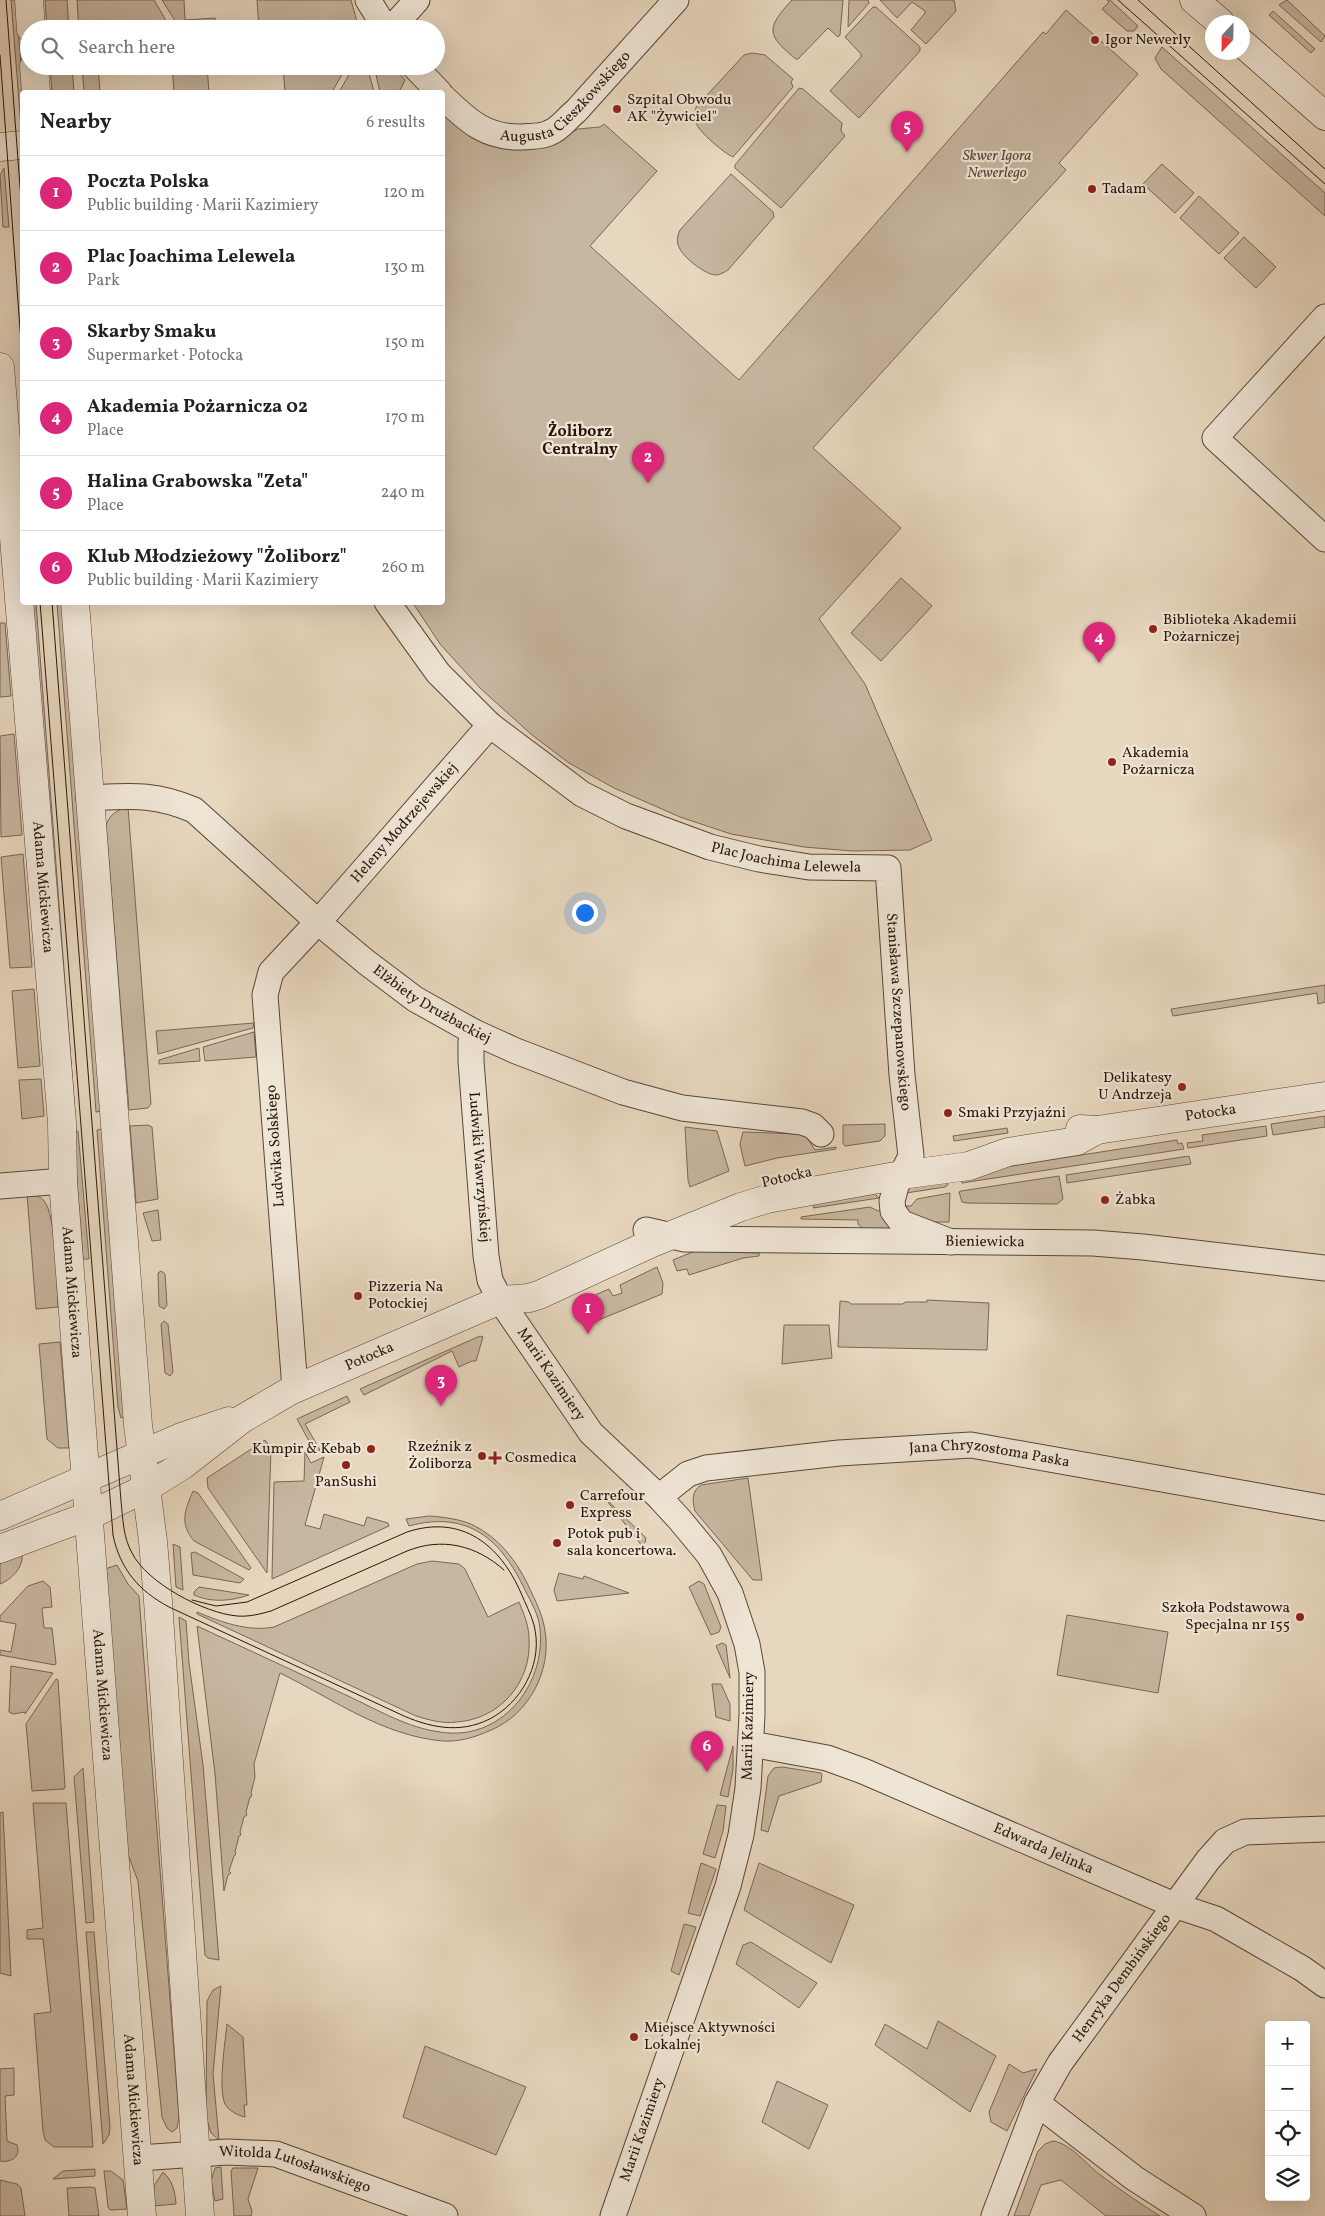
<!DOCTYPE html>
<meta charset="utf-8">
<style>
:root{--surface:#fff;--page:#f6f6f6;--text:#202124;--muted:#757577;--line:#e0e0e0;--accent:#db2777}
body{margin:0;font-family:Vollkorn,serif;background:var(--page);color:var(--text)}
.controls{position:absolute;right:15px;bottom:15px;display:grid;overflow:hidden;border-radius:5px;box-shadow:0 5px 20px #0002}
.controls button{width:45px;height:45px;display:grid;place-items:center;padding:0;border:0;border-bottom:1px solid var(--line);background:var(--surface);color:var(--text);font:25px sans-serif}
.compass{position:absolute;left:1205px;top:15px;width:45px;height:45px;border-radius:50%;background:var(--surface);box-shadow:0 5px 20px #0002;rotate:202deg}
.you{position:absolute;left:584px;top:912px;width:18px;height:18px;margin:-12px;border:4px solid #fff;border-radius:50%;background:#1a73e8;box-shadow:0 0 0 8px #1a73e833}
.badge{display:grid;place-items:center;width:32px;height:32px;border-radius:50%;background:var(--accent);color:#fff;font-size:16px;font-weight:700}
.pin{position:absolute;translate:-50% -41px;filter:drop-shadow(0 1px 2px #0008)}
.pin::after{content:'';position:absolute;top:26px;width:18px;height:15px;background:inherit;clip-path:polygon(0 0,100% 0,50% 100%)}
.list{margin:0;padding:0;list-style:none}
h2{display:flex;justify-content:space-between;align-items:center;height:65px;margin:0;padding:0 20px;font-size:21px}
h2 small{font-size:16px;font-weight:400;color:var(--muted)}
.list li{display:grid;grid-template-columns:32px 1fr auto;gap:15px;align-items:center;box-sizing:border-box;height:75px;padding:0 20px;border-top:1px solid var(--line)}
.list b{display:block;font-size:19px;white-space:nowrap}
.list p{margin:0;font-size:16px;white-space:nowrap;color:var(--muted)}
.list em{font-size:16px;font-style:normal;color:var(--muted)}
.icon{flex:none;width:28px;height:28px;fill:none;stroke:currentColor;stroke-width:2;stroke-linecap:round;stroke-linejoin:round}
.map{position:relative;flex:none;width:1325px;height:2216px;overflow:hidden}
.search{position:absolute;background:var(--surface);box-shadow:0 5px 20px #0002;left:20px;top:20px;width:425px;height:55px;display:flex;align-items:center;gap:12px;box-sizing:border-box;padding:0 18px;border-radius:28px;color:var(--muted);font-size:19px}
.panel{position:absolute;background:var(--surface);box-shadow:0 5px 20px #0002;left:20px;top:90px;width:425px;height:515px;border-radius:5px}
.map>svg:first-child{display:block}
.green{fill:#c7b6a0;stroke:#786656}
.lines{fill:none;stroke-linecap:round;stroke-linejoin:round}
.minor-casing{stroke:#584638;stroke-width:27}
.tertiary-casing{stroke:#584638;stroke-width:29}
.secondary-casing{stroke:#28160b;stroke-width:29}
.minor{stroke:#efe5d5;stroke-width:25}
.tertiary{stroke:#efe5d5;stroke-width:28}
.secondary{stroke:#efe5d5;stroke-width:28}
.tram{stroke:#28160b;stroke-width:1}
.poi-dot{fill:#8f2418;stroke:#efe5d5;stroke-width:2}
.labels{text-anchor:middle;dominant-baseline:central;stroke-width:4.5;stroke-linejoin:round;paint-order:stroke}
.poi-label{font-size:15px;fill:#28160b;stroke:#efe5d5;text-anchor:start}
.street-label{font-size:15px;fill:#28160b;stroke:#efe5d5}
.park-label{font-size:15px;font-style:italic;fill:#584638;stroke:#efe5d5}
.neighbourhood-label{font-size:16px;font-weight:bold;fill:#28160b;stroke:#efe5d5}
</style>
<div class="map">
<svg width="1325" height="2216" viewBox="0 0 1325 2216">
<rect width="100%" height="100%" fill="#e7d7be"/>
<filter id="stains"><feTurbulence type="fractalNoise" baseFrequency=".004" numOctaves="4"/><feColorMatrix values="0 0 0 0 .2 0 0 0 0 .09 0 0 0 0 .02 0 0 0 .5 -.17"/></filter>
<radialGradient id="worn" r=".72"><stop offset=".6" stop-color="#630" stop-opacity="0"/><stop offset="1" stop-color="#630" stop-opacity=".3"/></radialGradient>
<path class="green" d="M11 0H16L23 92 21 127Z
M45 0H67L69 29H47Z
M77 0H154L171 29H79Z
M162 0H184L185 20 215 18 216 29H183L179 27Z
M257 0H351L359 29H259Z
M792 0H843L840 35 838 37 828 28 798 59H796C766 35 766 28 792 0Z
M849 0H868L869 3 848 27Z
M880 0H954L956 11 926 44 911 30 925 13V11L912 2 897 18Z
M1107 0H1110L1138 26 1134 31H1127L1102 9 1109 2Z
M1287 0 1325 36 1321 42 1279 5Z
M873 7H876L920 47V51L859 118 830 91 861 57V54L845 37Z
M1066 10 1138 74 1059 163 1066 170 813 448 901 528 819 619 865 684 932 840 910 850 852 851 804 847 731 834 680 817 614 788 569 763 532 735 480 688 440 644 413 603 442 602 443 109 559 140 578 129 600 127 604 124 657 171 590 246 739 380 1043 32 1046 34Z
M1273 11 1315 49 1311 53 1269 15Z
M1162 47 1325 193V216L1161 69 1155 58Z
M752 53 765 55 793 79 791 82 793 87 733 157C724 153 699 132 696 123 694 118 695 112 696 107L744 55Z
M50 66H72L74 92H52Z
M82 66H107L98 67 100 92H84Z
M172 66H207L209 92H174Z
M283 66H347L332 92H285Z
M354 66H367L374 92H339Z
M374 66H393L405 80 399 92H380Z
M799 88 803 89 842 123 841 131 845 136 781 208 735 168V165Z
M1162 164 1194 193 1175 213 1143 184Z
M4 168 9 227H3L0 175Z
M731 174 773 212 774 217 728 270C725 272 721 274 717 275 707 276 684 258 680 249 676 242 677 237 680 230Z
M1199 196 1239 233 1219 254 1180 218Z
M1244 237 1276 267 1256 288 1224 258Z
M901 578 932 606 881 661 851 633Z
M33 603H36L75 1113H72Z
M57 603H62L102 1111 96 1112Z
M0 623H5L11 696 0 697Z
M14 734 22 835 1 837 0 736Z
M128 807 151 1104 148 1108 129 1110 106 825C110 814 117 810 128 807Z
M23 854 32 967 10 968 1 857Z
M1325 985V1002L1318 1004 1317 993 1173 1016 1171 1009Z
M34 989 40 1066 18 1068 12 991Z
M254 1023 253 1028 158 1054 156 1031Z
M254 1032 256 1057 205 1061 203 1047Z
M199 1048 200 1061 159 1064V1060Z
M41 1079 44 1116 22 1119 19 1080Z
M1325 1116V1127L1273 1135 1271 1124Z
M885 1124V1136L880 1141 845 1146 843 1144V1125Z
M148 1125 152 1127 158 1199 136 1203 130 1126Z
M1266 1126 1267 1136 1188 1148 1187 1143 1203 1141 1202 1135Z
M685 1127 717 1131 729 1171 690 1187 688 1180Z
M1007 1128 1008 1133 954 1141 953 1136Z
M102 1129 124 1417 121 1418 118 1407 97 1130Z
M73 1131H78L89 1259H83Z
M743 1132 799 1134 806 1136 815 1150 836 1147V1149L777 1158 745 1166 740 1144Z
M1177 1140 1178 1144 1182 1143 1184 1149 962 1183 961 1174Z
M1189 1156 1191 1164 1067 1183 1066 1175Z
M946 1176 948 1185 945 1187 906 1193 908 1187Z
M1059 1176 1063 1199 1057 1204 967 1203 962 1202 959 1192 961 1191Z
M873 1192 879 1198 813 1208 820 1196Z
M950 1193 949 1222H930L911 1218 906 1206H911L917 1199Z
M27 1194C33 1195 40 1195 44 1201 56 1213 57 1287 58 1307L36 1309Z
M870 1207 878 1211 882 1210 893 1230 868 1233 858 1224V1220L801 1219V1217Z
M158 1210 161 1240 152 1241 143 1213Z
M695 1251 759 1253V1256L743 1258 689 1275 687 1269 677 1271 673 1260Z
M657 1267 663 1283 662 1294 589 1324 586 1317 595 1295 609 1289 613 1296 622 1293 620 1285Z
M161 1271 165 1274 167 1305 164 1309 159 1306 158 1273Z
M927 1300 989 1303 987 1350 838 1347 840 1301 849 1302 851 1304H903L905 1302H927Z
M164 1321 168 1324 173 1372 170 1376 165 1373 161 1324Z
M784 1325H829L832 1358 782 1364Z
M480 1336 483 1337 476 1361H472L459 1367 452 1351 364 1395 360 1389Z
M60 1342 69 1448H58L47 1439 39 1344Z
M347 1396 350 1402 305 1424 320 1450 315 1452 297 1419Z
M265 1440 271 1448 267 1573 208 1488 207 1478Z
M305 1452 311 1463 324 1457 305 1525 320 1529 324 1514 364 1526 367 1517 388 1523 389 1526 272 1579 274 1482 304 1481Z
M748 1478 762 1580H753L695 1511C692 1500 692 1491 701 1485Z
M193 1491 198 1493 251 1568 249 1570 194 1541C179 1523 185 1510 193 1491Z
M604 1497 646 1538 645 1543 642 1546Z
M429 1516C443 1517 460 1519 473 1525 499 1538 516 1560 528 1585 535 1600 543 1615 545 1631 552 1671 528 1715 491 1730 476 1737 460 1742 443 1741 383 1736 333 1699 280 1673L254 1764 255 1777 251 1793 252 1796 250 1797 246 1812 247 1815 244 1817 240 1832 241 1835 239 1836 235 1852 236 1854 234 1856 229 1871 231 1873 228 1875 224 1891 215 1774 197 1626C247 1649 298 1673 348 1696 378 1710 408 1728 440 1732 500 1742 546 1686 540 1629 539 1615 531 1602 525 1590 501 1539 468 1510 409 1526L406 1519Z
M173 1544 180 1547 183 1590 176 1587Z
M195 1552 244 1579 240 1583 193 1575 191 1553Z
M22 1554C24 1567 11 1580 0 1584V1563Z
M432 1561 459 1564 465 1569 488 1617 519 1602C524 1614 529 1626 529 1639 532 1682 500 1719 457 1722 443 1724 429 1720 416 1716L197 1614V1612C221 1622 248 1632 274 1627L417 1564Z
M117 1565 128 1584 139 1596 179 2117 177 2128 172 2132 167 2128 162 2117 138 1881 126 1849 105 1569Z
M559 1573 583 1579 584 1576 629 1593 557 1601 554 1590Z
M43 1581 50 1587 52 1607 42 1608 44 1628H52L56 1663 55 1665 0 1655V1650L11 1652 16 1624 0 1621V1616L28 1586Z
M699 1581 704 1584 721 1627 719 1632 711 1635 689 1587Z
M199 1587 249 1595C231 1601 212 1603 194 1595V1592Z
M1067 1615 1168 1632 1158 1693 1057 1675Z
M179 1617 186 1621 189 1663 203 1765 219 1960 208 1958 205 1955Z
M722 1643 726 1645 730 1678 716 1646Z
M11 1666 53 1673 25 1714V1712L13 1714 9 1712Z
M56 1679 58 1680 65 1786 64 1789 32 1791 26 1724Z
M712 1684H721L730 1704V1721L716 1717Z
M733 1746V1769L728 1797 720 1795Z
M782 1767 821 1773 822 1774 821 1782 779 1796 768 1832 761 1830 768 1776 774 1768Z
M83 1768 94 1922 86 1923 74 1777Z
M33 1803H66L93 2147H54L45 2140 43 2131 34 2014 51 2012 43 1939H27V1930L43 1928Z
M717 1805 726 1806 723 1831 715 1858 703 1854Z
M3 1812 11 1976 0 1973V1813Z
M701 1863 716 1869 700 1916 688 1913Z
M759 1863 854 1905 831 1963 744 1910Z
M684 1924 696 1927 679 1975 671 1971Z
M86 1932H94L110 2128 109 2135 103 2144Z
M751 1942 817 1983 799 2008 736 1964 743 1945Z
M221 1986 213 2074 219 2140 211 2133 206 2117 207 2001 213 1990Z
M938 2021 996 2056 970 2112 875 2045 885 2024 927 2049Z
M227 2024 243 2037 247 2105H244L245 2117C237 2115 229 2111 225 2104 218 2089 225 2042 227 2024Z
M425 2046 526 2087 496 2155 403 2117Z
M1009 2064 1023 2073 1037 2069 1007 2131 991 2122 989 2112Z
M14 2068V2095L5 2096 7 2141 17 2145C21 2157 11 2163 0 2161V2069Z
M777 2081 828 2105 809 2149 762 2122Z
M1053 2141C1071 2144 1085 2163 1099 2174 1119 2189 1139 2203 1160 2216H1106L1061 2180 1041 2185 1029 2216H1014L1038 2151 1045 2144Z
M221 2167 223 2199 215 2201 211 2181 215 2168Z
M233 2168H258L248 2199 252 2211 251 2216H234L231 2171Z
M95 2169V2176L53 2179 63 2171Z
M104 2171H111L123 2180 127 2209 110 2210 108 2207Z
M163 2172C173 2181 175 2192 176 2204L153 2206 154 2186Z
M0 2180 17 2184 21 2188 25 2216H0Z
M90 2187 95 2188 99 2216H69L67 2188Z"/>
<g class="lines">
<g class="minor-casing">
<g id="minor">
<path d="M368 0 386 29"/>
<path d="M391 29 417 0"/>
<path d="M414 66 439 92"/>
<path id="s1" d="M442 96C467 120 485 138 522 137 531 136 541 137 549 133 560 129 567 118 576 111L676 0"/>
<path d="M1325 317 1215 438 1325 539"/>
<path id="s2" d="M387 602 438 673 490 725 582 794 626 816 710 847 759 859 809 867 888 868 902 1075 911 1156 896 1186 892 1201 893 1211 902 1223 951 1242"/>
<path id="s3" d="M89 798C131 796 154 793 194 810L318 922 366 962 415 999 474 1032 516 1051 623 1092 682 1108 802 1122 813 1126 821 1134"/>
<path id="s4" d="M474 1032 471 1042V1061L486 1256 490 1280 500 1300 591 1433 659 1497 680 1520 709 1555 730 1593 747 1644 752 1672V1715L748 1788 741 1835 728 1886 613 2216"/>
<path d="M0 1186 63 1181"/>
<path id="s5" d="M646 1230 685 1239 1093 1243 1143 1247 1325 1268"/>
<path id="s6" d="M295 1389 265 995 271 972 327 912 490 725"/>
<path id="s7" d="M659 1497 688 1474 706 1468 839 1453 971 1445 1325 1508"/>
<path id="s8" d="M751 1744 827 1758 863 1771 1174 1905 1216 1919 1303 1969 1325 1985"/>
<path d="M1037 2103 1134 2178 1193 2216"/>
<path id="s9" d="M139 2158 227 2152 276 2154 445 2216"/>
<path id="s10" d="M994 2216 1037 2103 1060 2063 1208 1860 1225 1841 1245 1832 1325 1829"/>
</g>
</g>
<g class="tertiary-casing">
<g id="tertiary">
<path d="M29 0 31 29"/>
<path d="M34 66 36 92"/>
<path d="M0 147 22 145"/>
<path id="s11" d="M0 367 62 1123 63 1181 142 2216"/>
<path d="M75 602 138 1425 153 1541 158 1601 200 2216"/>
<path id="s12" d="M1080 1129 1097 1130 1325 1096"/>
<path d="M0 1516 181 1437 229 1421"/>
<path id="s13" d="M0 1549 88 1516 146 1488 183 1465 242 1419 290 1391 500 1300 529 1298 539 1295 652 1243 741 1207 767 1199 901 1175 969 1166 1008 1152 1077 1141 1097 1130"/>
</g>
</g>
<g class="secondary-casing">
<path id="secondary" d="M1194 0 1220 22
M1242 43 1325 116"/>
</g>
<use href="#minor" class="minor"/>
<use href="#tertiary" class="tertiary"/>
<use href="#secondary" class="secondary"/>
<path class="tram" d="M6 0 22 213
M1118 0 1325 184
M1138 0 1325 169
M0 55 22 356
M40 602 113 1535C120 1569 139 1591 169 1607L404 1716C434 1729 465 1734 495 1716 525 1697 543 1660 534 1625 531 1614 525 1603 521 1593 500 1545 462 1514 407 1532L247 1602 216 1606 192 1600
M52 602 121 1501C123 1519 123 1537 132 1553 147 1583 204 1613 237 1616 249 1617 260 1614 271 1611L407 1551C442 1537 476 1545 504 1570"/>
</g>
<g class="poi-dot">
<circle cx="1095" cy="40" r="5"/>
<circle cx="617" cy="109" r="5"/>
<circle cx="1092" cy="189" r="5"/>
<circle cx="1153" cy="629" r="5"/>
<circle cx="1112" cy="762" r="5"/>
<circle cx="1182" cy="1087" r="5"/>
<circle cx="948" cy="1113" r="5"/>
<circle cx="1105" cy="1200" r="5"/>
<circle cx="358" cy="1296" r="5"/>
<circle cx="371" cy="1449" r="5"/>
<circle cx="482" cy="1456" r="5"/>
<path d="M492.5 1450.5h5v5h5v5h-5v5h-5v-5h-5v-5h5z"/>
<circle cx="346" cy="1465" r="5"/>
<circle cx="570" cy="1505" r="5"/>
<circle cx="557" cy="1543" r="5"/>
<circle cx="1300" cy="1617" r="5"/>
<circle cx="634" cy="2037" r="5"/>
</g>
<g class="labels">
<g class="poi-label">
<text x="1105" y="40">Igor Newerly</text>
<text x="627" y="100">Szpital Obwodu<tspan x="627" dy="17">AK "Żywiciel"</tspan></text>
<text x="1102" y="189">Tadam</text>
<text x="1163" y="620">Biblioteka Akademii<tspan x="1163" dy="17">Pożarniczej</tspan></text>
<text x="1122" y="753">Akademia<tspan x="1122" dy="17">Pożarnicza</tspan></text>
<text x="1172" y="1078" text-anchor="end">Delikatesy<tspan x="1172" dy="17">U Andrzeja</tspan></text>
<text x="958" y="1113">Smaki Przyjaźni</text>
<text x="1115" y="1200">Żabka</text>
<text x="368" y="1287">Pizzeria Na<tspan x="368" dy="17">Potockiej</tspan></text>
<text x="472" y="1447" text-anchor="end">Rzeźnik z<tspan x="472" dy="17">Żoliborza</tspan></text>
<text x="361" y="1449" text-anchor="end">Kumpir &amp; Kebab</text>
<text x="505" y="1458">Cosmedica</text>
<text x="346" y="1482" text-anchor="middle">PanSushi</text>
<text x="580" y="1496">Carrefour<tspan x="580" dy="17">Express</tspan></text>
<text x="567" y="1534">Potok pub i<tspan x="567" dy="17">sala koncertowa.</tspan></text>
<text x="1290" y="1608" text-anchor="end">Szkoła Podstawowa<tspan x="1290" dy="17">Specjalna nr 155</tspan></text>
<text x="644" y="2028">Miejsce Aktywności<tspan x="644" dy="17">Lokalnej</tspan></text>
</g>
<g class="street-label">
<text stroke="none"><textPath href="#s1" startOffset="152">Augusta Cieszkowskiego</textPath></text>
<text stroke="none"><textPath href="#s6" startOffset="619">Heleny Modrzejewskiej</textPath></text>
<text stroke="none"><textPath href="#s2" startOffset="492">Plac Joachima Lelewela</textPath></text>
<text stroke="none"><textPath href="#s11" startOffset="522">Adama Mickiewicza</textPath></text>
<text stroke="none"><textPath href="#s3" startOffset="415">Elżbiety Drużbackiej</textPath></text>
<text stroke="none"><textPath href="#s2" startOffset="739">Stanisława Szczepanowskiego</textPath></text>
<text stroke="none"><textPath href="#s12" startOffset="132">Potocka</textPath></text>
<text transform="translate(276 1146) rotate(-94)">Ludwika Solskiego</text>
<text stroke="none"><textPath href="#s4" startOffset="136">Ludwiki Wawrzyńskiej</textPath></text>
<text transform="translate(787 1178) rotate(-13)">Potocka</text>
<text stroke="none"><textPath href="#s5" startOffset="340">Bieniewicka</textPath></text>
<text stroke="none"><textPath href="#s11" startOffset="928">Adama Mickiewicza</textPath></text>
<text stroke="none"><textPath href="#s13" startOffset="419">Potocka</textPath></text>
<text stroke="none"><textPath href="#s4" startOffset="362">Marii Kazimiery</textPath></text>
<text stroke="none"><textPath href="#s7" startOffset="341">Jana Chryzostoma Paska</textPath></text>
<text stroke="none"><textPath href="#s11" startOffset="1332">Adama Mickiewicza</textPath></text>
<text transform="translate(749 1726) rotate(-89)">Marii Kazimiery</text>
<text stroke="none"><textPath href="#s8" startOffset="312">Edwarda Jelinka</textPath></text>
<text stroke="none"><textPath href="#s10" startOffset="272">Henryka Dembińskiego</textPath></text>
<text stroke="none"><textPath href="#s11" startOffset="1738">Adama Mickiewicza</textPath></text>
<text transform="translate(643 2130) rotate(-71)">Marii Kazimiery</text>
<text stroke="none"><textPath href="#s9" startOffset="159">Witolda Lutosławskiego</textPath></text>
</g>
<g class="park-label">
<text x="997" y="156">Skwer Igora<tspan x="997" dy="17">Newerlego</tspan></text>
</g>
<g class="neighbourhood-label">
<text x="580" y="432">Żoliborz<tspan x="580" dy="18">Centralny</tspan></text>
</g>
</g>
<rect width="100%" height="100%" filter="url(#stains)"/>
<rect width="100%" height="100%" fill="url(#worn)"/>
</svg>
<div class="controls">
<button>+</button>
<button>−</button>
<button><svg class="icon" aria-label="locate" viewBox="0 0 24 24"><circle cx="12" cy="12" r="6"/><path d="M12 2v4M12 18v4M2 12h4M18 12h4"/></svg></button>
<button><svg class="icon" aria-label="layers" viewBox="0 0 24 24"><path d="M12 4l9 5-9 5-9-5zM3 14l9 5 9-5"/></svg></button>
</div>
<svg class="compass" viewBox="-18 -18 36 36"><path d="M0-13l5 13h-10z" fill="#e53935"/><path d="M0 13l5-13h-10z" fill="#757577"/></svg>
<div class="you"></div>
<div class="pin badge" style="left:588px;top:1334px">1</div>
<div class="pin badge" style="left:648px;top:483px">2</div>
<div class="pin badge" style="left:441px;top:1406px">3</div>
<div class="pin badge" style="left:1099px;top:663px">4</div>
<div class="pin badge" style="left:907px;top:152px">5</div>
<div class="pin badge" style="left:707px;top:1772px">6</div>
<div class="search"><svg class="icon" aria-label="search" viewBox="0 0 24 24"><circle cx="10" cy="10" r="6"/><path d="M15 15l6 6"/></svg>Search here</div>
<section class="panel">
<h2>Nearby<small>6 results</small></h2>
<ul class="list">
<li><span class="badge">1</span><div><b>Poczta Polska</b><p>Public building · Marii Kazimiery</p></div><em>120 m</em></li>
<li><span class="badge">2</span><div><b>Plac Joachima Lelewela</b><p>Park</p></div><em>130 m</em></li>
<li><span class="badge">3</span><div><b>Skarby Smaku</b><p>Supermarket · Potocka</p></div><em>150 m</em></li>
<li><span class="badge">4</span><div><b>Akademia Pożarnicza 02</b><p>Place</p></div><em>170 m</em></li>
<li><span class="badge">5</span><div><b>Halina Grabowska &quot;Zeta&quot;</b><p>Place</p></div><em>240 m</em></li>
<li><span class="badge">6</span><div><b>Klub Młodzieżowy &quot;Żoliborz&quot;</b><p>Public building · Marii Kazimiery</p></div><em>260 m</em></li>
</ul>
</section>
</div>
